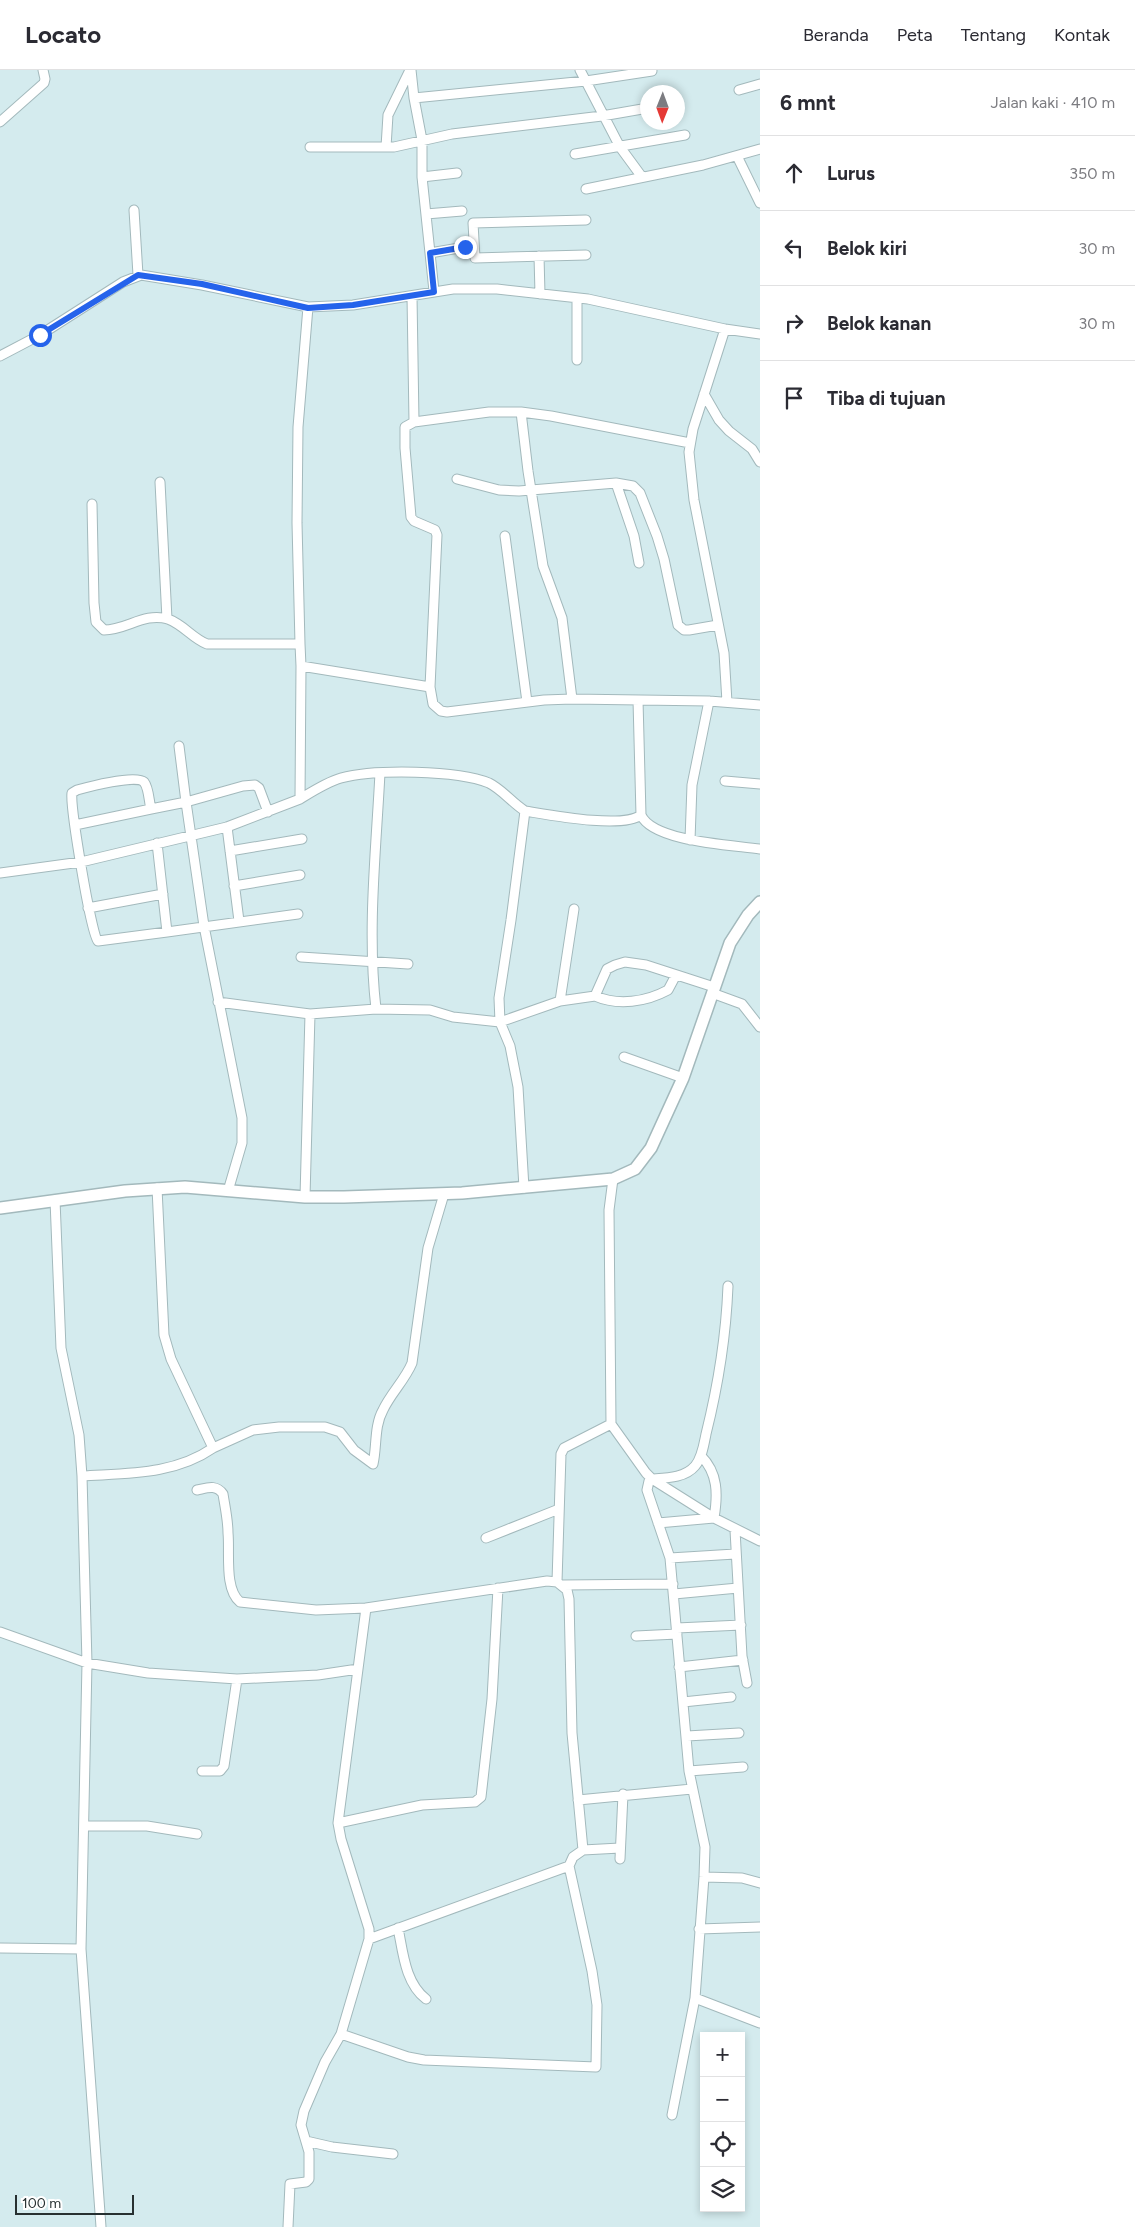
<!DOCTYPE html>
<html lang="id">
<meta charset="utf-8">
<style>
:root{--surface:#fff;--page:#f7f7f7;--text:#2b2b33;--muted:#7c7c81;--line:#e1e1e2}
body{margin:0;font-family:Figtree,sans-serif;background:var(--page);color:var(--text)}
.controls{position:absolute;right:15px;bottom:15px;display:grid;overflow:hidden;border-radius:0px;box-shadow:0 2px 8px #0003}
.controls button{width:45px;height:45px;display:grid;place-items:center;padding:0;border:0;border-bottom:1px solid var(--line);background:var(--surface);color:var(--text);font:25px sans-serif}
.compass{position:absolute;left:640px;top:15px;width:45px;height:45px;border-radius:50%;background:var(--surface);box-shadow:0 2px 8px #0003;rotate:181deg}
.scale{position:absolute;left:15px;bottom:12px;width:119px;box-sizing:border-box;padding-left:5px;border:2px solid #273031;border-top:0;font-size:14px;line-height:18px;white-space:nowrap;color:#273031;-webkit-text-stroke:4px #fff;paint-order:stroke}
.stop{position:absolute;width:15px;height:15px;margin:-11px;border:4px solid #2563eb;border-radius:50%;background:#fff}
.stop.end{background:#2563eb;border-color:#fff;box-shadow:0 1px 5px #0008}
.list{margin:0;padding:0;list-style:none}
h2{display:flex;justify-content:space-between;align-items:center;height:65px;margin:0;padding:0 20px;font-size:21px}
h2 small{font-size:16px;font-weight:400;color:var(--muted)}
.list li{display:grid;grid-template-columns:32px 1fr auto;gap:15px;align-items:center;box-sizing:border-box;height:75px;padding:0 20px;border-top:1px solid var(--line)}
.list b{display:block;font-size:19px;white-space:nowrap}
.list em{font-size:16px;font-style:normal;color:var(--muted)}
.icon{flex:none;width:28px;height:28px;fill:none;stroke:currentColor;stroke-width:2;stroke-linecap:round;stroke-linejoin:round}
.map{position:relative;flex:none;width:760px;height:2157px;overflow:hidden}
header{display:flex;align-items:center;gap:30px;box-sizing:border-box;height:70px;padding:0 25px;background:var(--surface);border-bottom:1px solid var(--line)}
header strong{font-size:24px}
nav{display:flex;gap:28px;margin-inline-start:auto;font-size:18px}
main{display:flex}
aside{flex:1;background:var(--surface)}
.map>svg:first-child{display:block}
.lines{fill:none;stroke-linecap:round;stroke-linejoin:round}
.minor-casing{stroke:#a3b9bc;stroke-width:11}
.tertiary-casing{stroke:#a3b9bc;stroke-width:14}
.minor{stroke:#fff;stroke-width:9}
.tertiary{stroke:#fff;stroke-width:11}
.route{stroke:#2563eb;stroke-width:6}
</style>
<header>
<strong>Locato</strong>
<nav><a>Beranda</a><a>Peta</a><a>Tentang</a><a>Kontak</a></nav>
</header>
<main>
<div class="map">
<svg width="760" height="2157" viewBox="0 0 760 2157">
<rect width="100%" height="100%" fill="#d4ebee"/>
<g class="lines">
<g class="minor-casing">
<path id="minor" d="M411 0 414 28 422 70V107L434 221
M580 0 620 77 642 107
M739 20 760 14
M414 28 586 11 652 1
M0 52 44 13 45 9 43 0
M310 77H394L452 64 602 46 648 38
M386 77 388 45 410 0
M575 84 685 65
M737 86 760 133
M422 107 457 103
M586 119 703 95 760 79
M134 140 138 205
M426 144 462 141
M430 183 465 177
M586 185 475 188 473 153 586 150
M539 186 540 224
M412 226 414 352 405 357V378L411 447 414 451 435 460 437 465 430 617
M725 259 693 359 689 382 694 430 724 583 727 632
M0 286 40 265 123 212 141 205 202 215 308 237 353 235 453 219H497L588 229 725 259 760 264
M577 290V228
M704 324 719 350 729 361 752 379 760 392
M521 342 528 401 543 496 562 548 572 629
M414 352 489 342H521L551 346 690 373
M457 409 499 420 519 421 616 413 633 416 640 423 657 466 664 489 678 555 684 560H689L718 555
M160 412 167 549
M616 413 634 466 639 493
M92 434 94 533 96 552 104 560C127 560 144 542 168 549 184 555 192 568 207 574H300L301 596 430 617 433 634 441 641 447 642 544 630 572 629 709 631 760 635
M505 466 527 632
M300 574 297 453 298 357 308 237
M638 630 641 745C653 772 733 775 760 779
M179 676 186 732 243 716 255 715 259 718 268 742
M725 711 760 714
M300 729C313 721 327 712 341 708 375 699 457 700 489 713 503 720 512 733 525 741L511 850 499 928 500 952 510 976 518 1017 524 1118
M151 739 186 732 204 856 242 1048V1073L228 1121
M525 741C550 745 622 759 641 745
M75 755 151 739C149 732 149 718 144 712 136 704 88 717 77 720L72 723C70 736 91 865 98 871L167 862 157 773
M227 757 239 851
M690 770 692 715 709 631
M230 781 302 769
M0 803 81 792 227 757 300 729 301 596
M234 816 300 805
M88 838 163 824
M167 862 298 844
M301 887 408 894
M712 923 742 934 760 957
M595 926C618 936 646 932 668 920L676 905
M560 931 574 839
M218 932 310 944 376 939 430 940 453 947 500 952 560 931 595 926 607 899 615 895 625 892 646 895 714 917
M376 939C367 861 376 781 380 703
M624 987 683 1008
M613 1109 609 1140 611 1354 646 1403 652 1409 714 1448 760 1471
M305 1127 310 944
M728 1216C726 1266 718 1316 706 1364 704 1374 702 1388 695 1396 685 1408 666 1408 652 1409L649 1411 647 1420 670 1488 689 1701 705 1777 704 1807 695 1928 760 1953
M213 1378 253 1360 279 1357H325L340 1362 354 1380 373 1394C377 1377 374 1356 383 1340 391 1323 405 1310 412 1293L428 1178 444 1124
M82 1406C127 1403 174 1405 213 1378L171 1289 164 1265 157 1118
M197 1420C207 1418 216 1414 223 1424 225 1437 228 1450 228 1463 230 1482 224 1519 240 1532L316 1540 366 1538
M658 1453 714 1448C718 1424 718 1403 701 1386
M735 1460 742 1586 747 1613
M486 1468 559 1439
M670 1488 735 1484
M557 1512 567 1520 569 1529 572 1663 583 1780 573 1787 569 1796
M562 1515 673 1514
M674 1524 738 1518
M677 1558 741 1555
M0 1562 87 1593 148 1603 237 1609 318 1605 358 1599 366 1538 547 1511 557 1512 561 1384 564 1378 611 1354
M636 1566 677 1564
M679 1597 743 1590
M358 1599 338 1753 341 1769 369 1859V1869L569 1796 592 1901 597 1935 596 1997 424 1990 408 1987 341 1964 369 1869
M683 1632 731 1627
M687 1666 739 1663
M202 1701H220L224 1696 237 1609
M689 1701 743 1697
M578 1730 692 1719
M338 1753 422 1735 475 1732 481 1727 492 1629 498 1518
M84 1756H147L197 1764
M583 1780 620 1778
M620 1789 623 1724
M704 1807 742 1808 760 1813
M398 1858C403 1882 405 1913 426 1929
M699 1859 760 1857
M0 1878 81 1879 87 1593 82 1406 79 1365 61 1278 55 1130
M81 1879 101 2157
M672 2045 695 1928
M306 2071 332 2077 393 2084
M288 2157 290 2114 306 2112 309 2109V2082L301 2055 304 2041 325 1992 341 1964"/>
</g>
<g class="tertiary-casing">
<path id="tertiary" d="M0 1138 125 1121 185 1117 305 1127H344L462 1123 613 1109 635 1099 651 1078 683 1008 730 873 748 845 760 832"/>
</g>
<use href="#minor" class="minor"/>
<use href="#tertiary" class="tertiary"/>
</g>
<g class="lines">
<path class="route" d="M40 265 138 205 202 214 308 238 353 235 434 222 430 183 465 177"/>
</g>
</svg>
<div class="controls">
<button>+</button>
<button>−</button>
<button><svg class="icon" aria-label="locate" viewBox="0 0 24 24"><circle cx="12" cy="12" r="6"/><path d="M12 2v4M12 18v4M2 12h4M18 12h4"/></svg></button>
<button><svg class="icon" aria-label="layers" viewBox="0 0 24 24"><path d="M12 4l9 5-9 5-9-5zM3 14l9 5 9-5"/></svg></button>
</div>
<svg class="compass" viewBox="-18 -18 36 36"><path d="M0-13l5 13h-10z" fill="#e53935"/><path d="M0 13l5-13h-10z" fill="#7c7c81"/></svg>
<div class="scale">100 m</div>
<div class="stop" style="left:40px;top:265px"></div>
<div class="stop end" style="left:465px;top:177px"></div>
</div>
<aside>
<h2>6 mnt<small>Jalan kaki · 410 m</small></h2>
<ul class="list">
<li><svg class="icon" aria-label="ahead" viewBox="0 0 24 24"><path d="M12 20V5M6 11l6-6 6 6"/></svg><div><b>Lurus</b></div><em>350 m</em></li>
<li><svg class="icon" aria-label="left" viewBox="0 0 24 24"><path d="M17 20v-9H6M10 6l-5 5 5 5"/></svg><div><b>Belok kiri</b></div><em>30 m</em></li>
<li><svg class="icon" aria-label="right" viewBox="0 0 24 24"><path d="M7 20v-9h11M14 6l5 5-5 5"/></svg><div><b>Belok kanan</b></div><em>30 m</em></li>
<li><svg class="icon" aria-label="arrive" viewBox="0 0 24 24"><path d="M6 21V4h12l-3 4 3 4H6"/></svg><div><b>Tiba di tujuan</b></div></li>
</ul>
</aside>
</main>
